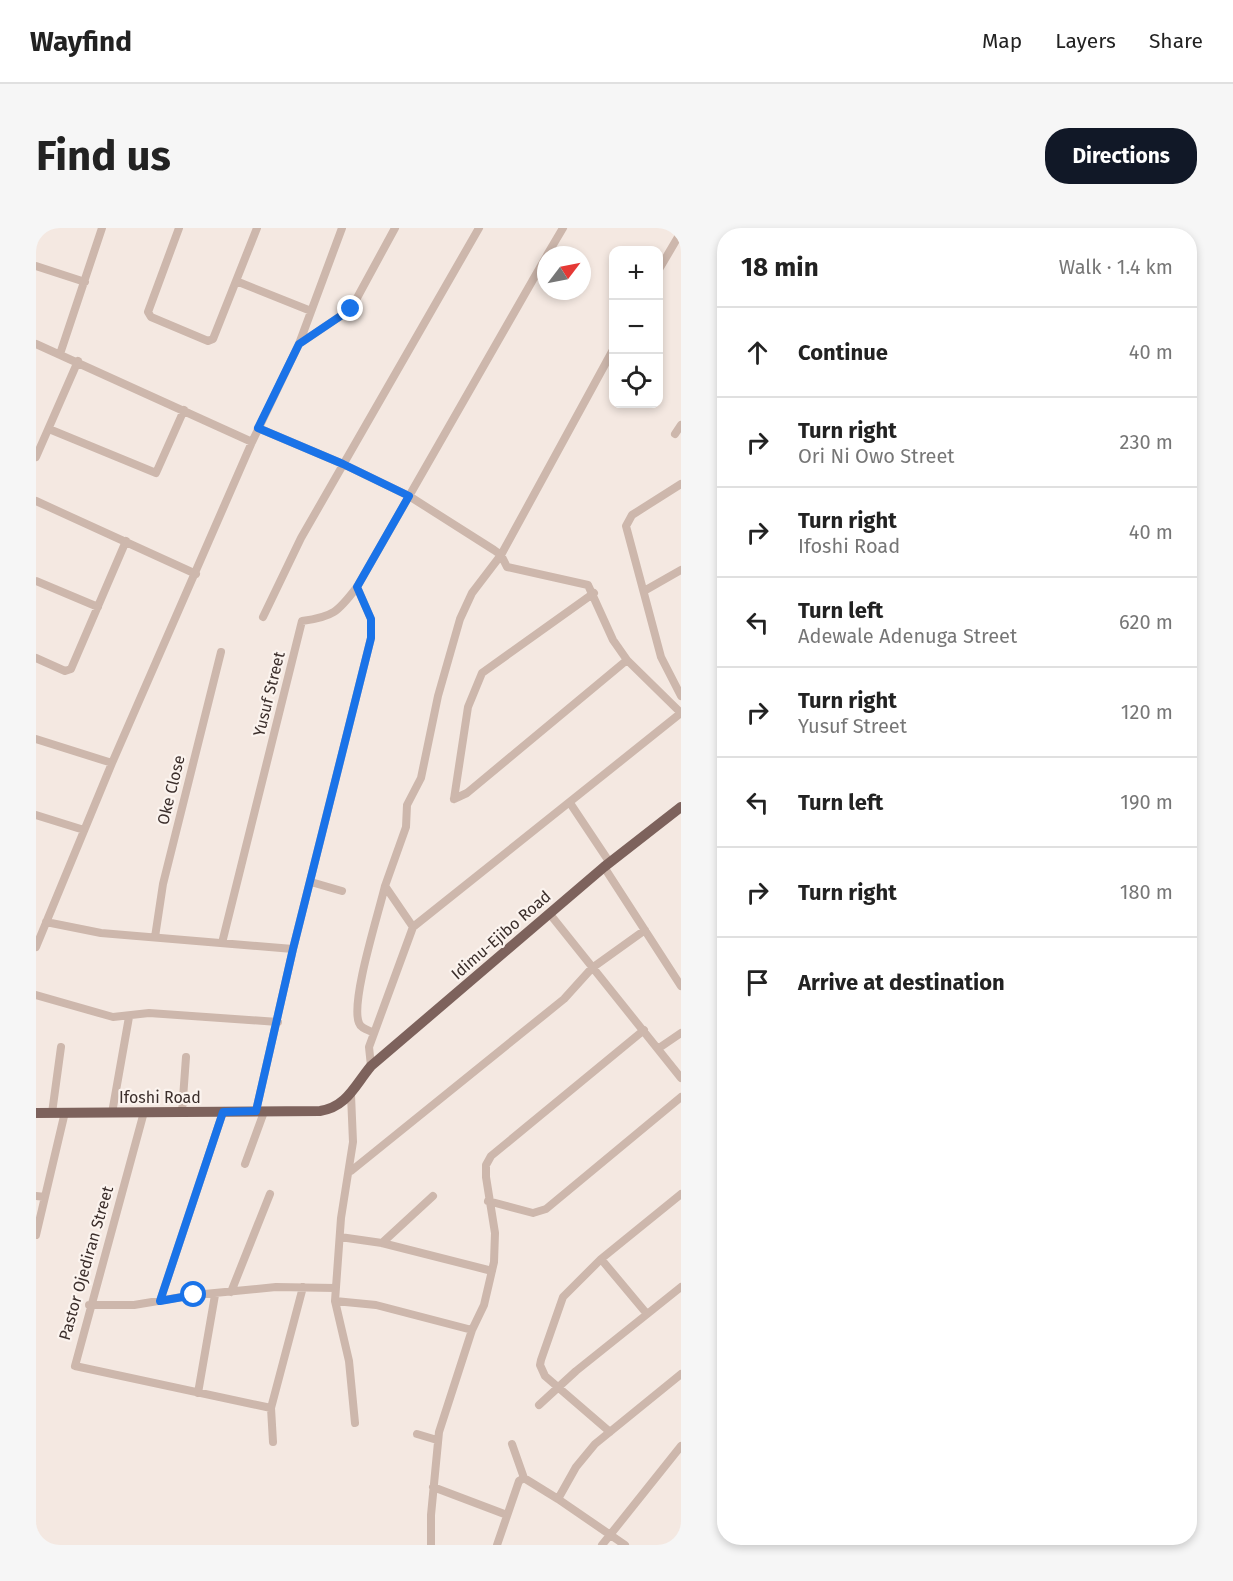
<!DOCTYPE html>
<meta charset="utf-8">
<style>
:root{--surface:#fff;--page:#f6f6f6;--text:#222;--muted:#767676;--line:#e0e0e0;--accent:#111827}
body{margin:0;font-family:"Fira Sans",sans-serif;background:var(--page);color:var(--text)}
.controls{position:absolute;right:18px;top:18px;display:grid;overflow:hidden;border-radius:12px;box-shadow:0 3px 9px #0003}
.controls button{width:54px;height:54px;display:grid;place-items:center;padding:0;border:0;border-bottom:2px solid var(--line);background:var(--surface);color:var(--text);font:30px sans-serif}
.compass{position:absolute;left:501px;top:18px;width:54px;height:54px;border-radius:50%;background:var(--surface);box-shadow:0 3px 9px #0003;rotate:58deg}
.stop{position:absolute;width:18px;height:18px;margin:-14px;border:4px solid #1a73e8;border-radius:50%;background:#fff}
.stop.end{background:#1a73e8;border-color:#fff;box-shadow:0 2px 6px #0008}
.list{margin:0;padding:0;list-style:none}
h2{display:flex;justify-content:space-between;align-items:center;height:78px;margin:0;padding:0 24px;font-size:26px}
h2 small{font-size:20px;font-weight:400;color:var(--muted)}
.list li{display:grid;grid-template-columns:39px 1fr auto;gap:18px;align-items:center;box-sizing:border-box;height:90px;padding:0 24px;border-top:2px solid var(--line)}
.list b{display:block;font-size:22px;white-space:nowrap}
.list p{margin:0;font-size:20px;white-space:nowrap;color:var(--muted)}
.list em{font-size:20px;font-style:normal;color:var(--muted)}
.icon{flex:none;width:33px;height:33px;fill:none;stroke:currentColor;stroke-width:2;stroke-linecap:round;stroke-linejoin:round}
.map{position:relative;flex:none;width:645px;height:1317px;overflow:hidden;border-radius:24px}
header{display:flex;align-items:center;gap:36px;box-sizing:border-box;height:84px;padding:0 30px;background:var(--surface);border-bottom:2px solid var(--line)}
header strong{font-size:28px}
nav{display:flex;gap:33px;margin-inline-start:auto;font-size:21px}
.intro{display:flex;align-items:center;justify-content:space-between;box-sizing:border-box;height:144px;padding:0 36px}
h1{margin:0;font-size:42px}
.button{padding:15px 27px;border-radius:24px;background:var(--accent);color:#fff;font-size:21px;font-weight:700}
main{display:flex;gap:36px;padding:0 36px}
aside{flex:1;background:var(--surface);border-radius:24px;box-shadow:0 3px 9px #0003}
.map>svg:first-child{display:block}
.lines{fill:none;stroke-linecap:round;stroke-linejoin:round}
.minor{stroke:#cdb7ac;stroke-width:8}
.major{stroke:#7d625c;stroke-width:10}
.route{stroke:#1a73e8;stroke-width:8}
.labels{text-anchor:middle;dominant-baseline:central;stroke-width:4.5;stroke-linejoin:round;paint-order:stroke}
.street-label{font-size:16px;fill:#3b2e2b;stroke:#fbf3ee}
</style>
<header>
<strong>Wayfind</strong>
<nav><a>Map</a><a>Layers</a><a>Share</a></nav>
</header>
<div class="intro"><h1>Find us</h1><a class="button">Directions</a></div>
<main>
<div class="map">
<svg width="645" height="1317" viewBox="0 0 645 1317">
<rect width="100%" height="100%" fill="#f4e8e1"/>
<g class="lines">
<path class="minor" d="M143 0 112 84 115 89 172 113 177 111 221 0
M511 27 527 0
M0 38 49 54
M622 43 645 4
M200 53 275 83
M0 116 216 214
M263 116 315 81 359 0
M24 126 66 0
M222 200 307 236 373 268 458 322 465 327 471 339 552 357 577 412 591 432 645 485
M13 201 120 245 148 182
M639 206 645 197
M0 229 42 133
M645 256 596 287 590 298 625 429 645 468
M0 273 160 346
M0 353 62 379
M608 363 645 342
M227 389 265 310 443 0
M0 430 29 443 35 441 90 313
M0 511 76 535
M418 571 432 479 446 445 558 365
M418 571 431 565 591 432
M534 575 574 635
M0 587 48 602
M568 639 645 758
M275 654 306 663
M513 685 645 850
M10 694 65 705 257 721
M377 699 645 485
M119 709 127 656 185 424
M186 715 266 393C297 389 302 384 321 359L510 29
M0 719 76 535 216 214 263 116 306 0
M0 767 77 789 113 785 242 794
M338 805C333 802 325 801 323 795 314 774 343 684 349 658
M623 820 645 805
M335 838 333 819 377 699 349 658 370 599 371 577 385 550 402 468 424 391 436 365 465 327 578 120
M315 867 317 914 305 990 299 1073 313 1133 319 1195
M220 883 257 721 335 410V391L321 359
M108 884 39 1138 235 1180
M146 884 150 829
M16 885 25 819
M76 885 93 789
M209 936 228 884
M315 943 528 771 556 740 609 702
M0 968 9 969
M452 973 497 985 510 981 645 869
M0 1007 29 884
M304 1009 346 1015 456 1043
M346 1015 397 968
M565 1031 611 1086
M195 1064 234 966
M124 1073 187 884
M299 1073 340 1077 436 1102
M53 1077H98L158 1067 240 1059 299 1060
M162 1165 179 1067
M503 1177 540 1143 645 1059
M574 1204 509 1148 504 1137 505 1132 527 1069 565 1031 645 966
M381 1206 401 1212
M237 1214 235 1180 267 1059
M476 1216 488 1250
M397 1259 471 1287
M395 1317V1287L403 1204 436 1102 448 1077 458 1034 459 1005 450 949V937L455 928 608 802
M461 1317 483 1253 488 1250 522 1271
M566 1317 645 1218
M589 1317 522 1271 540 1239 559 1216 645 1146"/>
<path class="major" d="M0 885 284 883C311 879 319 857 335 838L568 639 645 579"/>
</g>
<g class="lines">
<path class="route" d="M158 1067 124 1073 187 884 220 883 257 721 335 410V391L321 359 373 268 307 236 222 200 263 116 315 81"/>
</g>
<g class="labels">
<g class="street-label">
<text transform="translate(233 466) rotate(-76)">Yusuf Street</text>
<text transform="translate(135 562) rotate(-76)">Oke Close</text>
<text transform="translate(465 707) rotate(-41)">Idimu-Ejibo Road</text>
<text x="124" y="869">Ifoshi Road</text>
<text transform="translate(50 1035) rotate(-74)">Pastor Ojediran Street</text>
</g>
</g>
</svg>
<div class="controls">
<button>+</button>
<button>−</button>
<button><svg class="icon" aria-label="locate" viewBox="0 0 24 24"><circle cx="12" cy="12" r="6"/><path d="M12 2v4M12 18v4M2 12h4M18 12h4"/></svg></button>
</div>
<svg class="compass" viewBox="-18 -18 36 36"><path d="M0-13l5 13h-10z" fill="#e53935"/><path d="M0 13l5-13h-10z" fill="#767676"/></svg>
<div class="stop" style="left:158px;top:1067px"></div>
<div class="stop end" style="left:315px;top:81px"></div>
</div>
<aside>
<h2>18 min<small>Walk · 1.4 km</small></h2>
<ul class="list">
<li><svg class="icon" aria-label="ahead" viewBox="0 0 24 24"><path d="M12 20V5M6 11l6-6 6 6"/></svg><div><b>Continue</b></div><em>40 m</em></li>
<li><svg class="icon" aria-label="right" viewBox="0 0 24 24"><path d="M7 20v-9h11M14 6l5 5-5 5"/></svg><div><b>Turn right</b><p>Ori Ni Owo Street</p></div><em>230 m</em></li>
<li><svg class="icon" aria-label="right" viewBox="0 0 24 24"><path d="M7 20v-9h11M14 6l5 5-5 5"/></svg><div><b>Turn right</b><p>Ifoshi Road</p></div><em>40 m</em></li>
<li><svg class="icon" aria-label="left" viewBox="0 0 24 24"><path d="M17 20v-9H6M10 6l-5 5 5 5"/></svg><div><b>Turn left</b><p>Adewale Adenuga Street</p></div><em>620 m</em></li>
<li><svg class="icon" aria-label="right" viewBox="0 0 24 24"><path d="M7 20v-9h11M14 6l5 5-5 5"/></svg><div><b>Turn right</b><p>Yusuf Street</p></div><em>120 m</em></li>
<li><svg class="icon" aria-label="left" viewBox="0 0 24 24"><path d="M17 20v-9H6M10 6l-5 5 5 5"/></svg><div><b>Turn left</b></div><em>190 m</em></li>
<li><svg class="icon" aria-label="right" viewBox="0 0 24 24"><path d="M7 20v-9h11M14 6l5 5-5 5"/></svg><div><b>Turn right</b></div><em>180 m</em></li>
<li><svg class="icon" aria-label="arrive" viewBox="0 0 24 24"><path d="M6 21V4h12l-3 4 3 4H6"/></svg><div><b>Arrive at destination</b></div></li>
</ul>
</aside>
</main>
